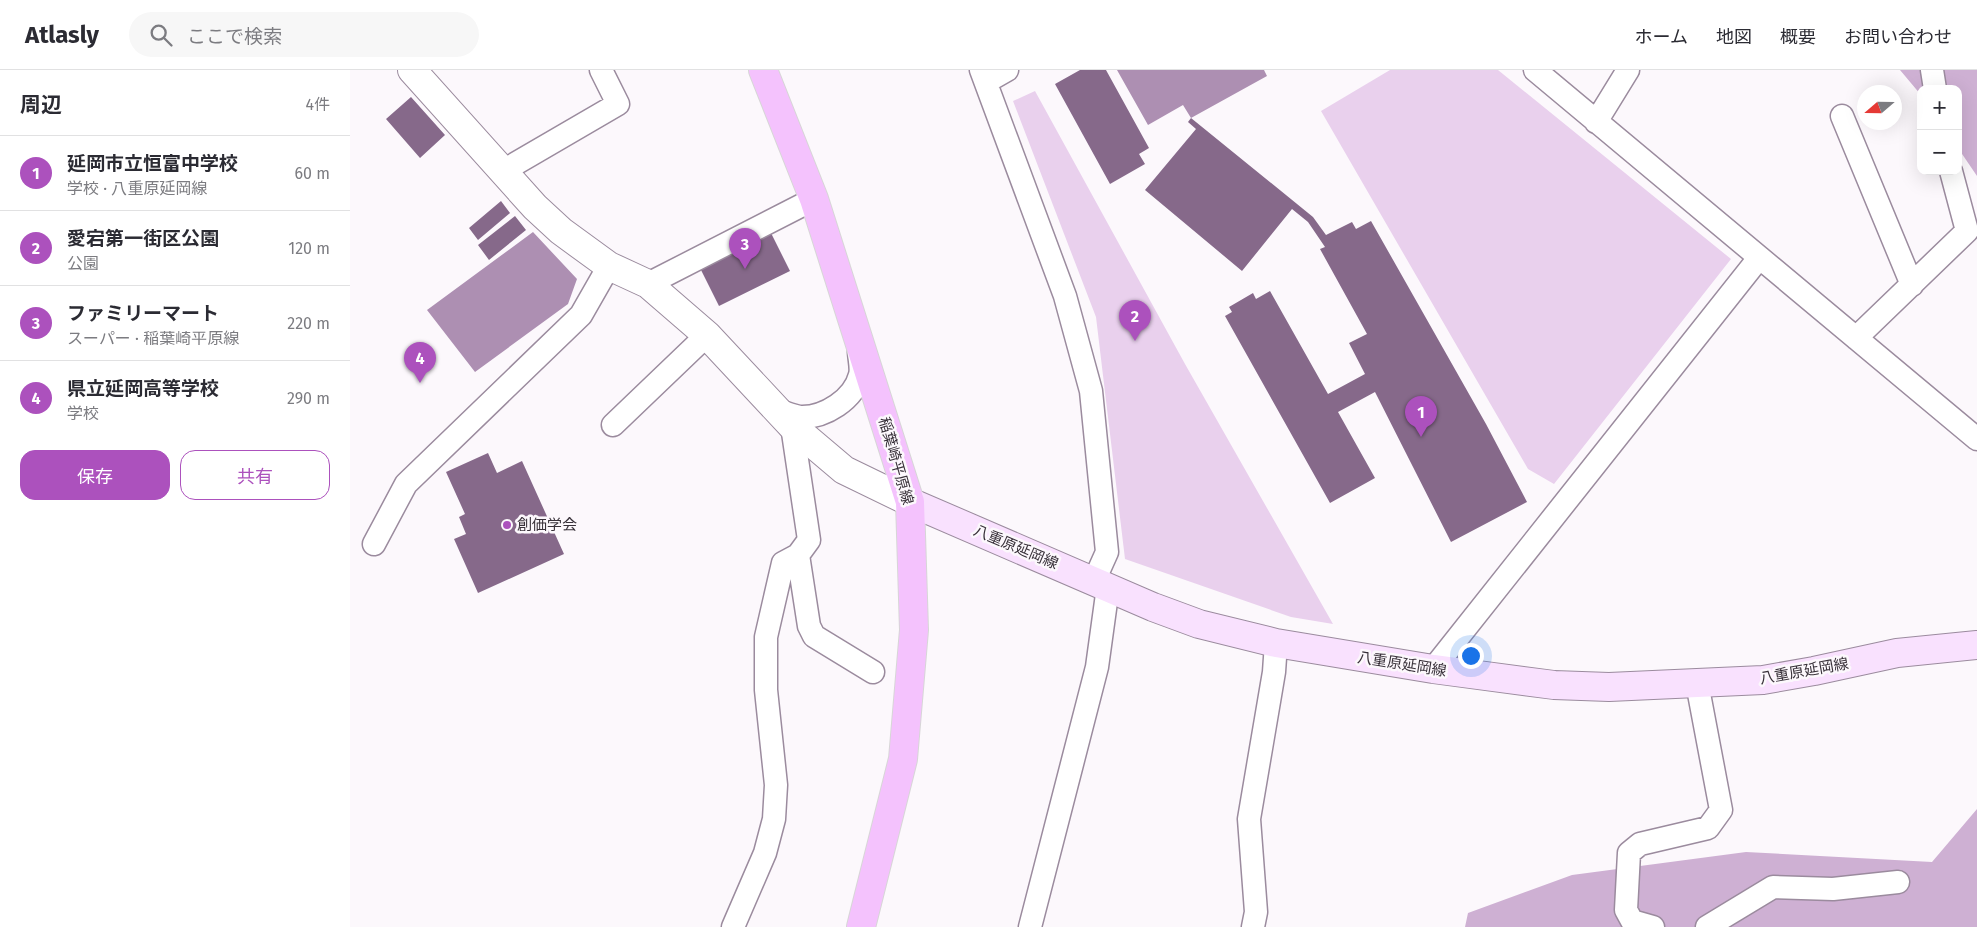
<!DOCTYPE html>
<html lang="ja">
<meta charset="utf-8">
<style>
:root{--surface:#fff;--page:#f7f7f7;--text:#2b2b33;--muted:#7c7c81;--line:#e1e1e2;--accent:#ac51bd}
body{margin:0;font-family:"Fira Sans","Noto Sans JP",sans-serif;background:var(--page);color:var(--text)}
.controls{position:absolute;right:15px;top:15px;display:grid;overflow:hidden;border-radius:10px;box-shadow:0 5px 20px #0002}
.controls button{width:45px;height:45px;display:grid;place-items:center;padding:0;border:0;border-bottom:1px solid var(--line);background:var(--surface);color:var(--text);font:25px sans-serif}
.compass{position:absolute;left:1507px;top:15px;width:45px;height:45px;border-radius:50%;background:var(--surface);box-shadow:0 5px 20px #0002;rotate:250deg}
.you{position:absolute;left:1120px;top:585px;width:18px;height:18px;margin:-12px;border:4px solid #fff;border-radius:50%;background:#1a73e8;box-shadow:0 0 0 8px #1a73e833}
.badge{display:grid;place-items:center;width:32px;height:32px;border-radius:50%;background:var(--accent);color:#fff;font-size:16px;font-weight:700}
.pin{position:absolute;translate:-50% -41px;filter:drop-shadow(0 1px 2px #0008)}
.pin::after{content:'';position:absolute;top:26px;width:18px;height:15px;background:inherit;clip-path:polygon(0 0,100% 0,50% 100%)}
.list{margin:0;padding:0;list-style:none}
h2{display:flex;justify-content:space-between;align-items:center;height:65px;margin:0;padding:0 20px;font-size:21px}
h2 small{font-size:16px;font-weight:400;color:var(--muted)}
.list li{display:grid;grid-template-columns:32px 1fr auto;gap:15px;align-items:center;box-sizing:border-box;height:75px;padding:0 20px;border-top:1px solid var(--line)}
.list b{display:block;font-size:19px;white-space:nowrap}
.list p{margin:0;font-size:16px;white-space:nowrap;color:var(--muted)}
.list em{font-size:16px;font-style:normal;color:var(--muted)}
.actions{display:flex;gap:10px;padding:15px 20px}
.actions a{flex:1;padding:11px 0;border:1px solid var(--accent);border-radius:15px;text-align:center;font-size:18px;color:var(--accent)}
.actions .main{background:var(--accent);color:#fff}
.icon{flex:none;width:28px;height:28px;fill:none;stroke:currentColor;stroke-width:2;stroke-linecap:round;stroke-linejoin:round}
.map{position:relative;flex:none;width:1627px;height:857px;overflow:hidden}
header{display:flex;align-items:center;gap:30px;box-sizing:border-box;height:70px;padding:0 25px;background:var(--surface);border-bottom:1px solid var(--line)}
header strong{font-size:24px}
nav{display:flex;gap:28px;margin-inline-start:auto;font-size:18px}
.search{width:350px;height:45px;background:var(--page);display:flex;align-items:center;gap:12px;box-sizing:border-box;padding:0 18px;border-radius:28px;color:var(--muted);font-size:19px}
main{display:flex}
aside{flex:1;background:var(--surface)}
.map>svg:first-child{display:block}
.green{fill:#e9d0ed}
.forest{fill:#ceb0d3}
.water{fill:#ad8fb2}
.building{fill:#86698a}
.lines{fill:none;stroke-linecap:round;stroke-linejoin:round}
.minor-casing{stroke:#9b8b9e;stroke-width:25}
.tertiary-casing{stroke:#9b8b9e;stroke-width:30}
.secondary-casing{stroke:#9b8b9e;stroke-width:30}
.primary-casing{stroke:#d7d6d7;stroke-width:30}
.minor{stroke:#fff;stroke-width:22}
.tertiary{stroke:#fff;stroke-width:28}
.secondary{stroke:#f9e1fe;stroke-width:28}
.primary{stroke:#f4c2fd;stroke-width:28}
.poi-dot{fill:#ac51bd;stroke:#fcf8fc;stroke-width:2}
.labels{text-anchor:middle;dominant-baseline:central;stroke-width:5;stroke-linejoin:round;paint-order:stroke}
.street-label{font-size:15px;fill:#383139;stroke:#fcf8fc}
.poi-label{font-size:15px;fill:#383139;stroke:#fcf8fc;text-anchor:start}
</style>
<header>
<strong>Atlasly</strong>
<div class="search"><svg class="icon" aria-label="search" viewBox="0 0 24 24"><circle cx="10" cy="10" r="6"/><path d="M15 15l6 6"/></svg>ここで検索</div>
<nav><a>ホーム</a><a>地図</a><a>概要</a><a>お問い合わせ</a></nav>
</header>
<main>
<aside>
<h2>周辺<small>4件</small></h2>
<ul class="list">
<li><span class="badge">1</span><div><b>延岡市立恒富中学校</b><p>学校 · 八重原延岡線</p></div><em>60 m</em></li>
<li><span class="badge">2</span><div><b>愛宕第一街区公園</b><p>公園</p></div><em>120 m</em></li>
<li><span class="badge">3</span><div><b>ファミリーマート</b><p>スーパー · 稲葉崎平原線</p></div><em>220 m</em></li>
<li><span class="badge">4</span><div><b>県立延岡高等学校</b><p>学校</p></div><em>290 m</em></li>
</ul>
<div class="actions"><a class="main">保存</a><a>共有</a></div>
</aside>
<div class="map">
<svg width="1627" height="857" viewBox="0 0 1627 857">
<rect width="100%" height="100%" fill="#fcf8fc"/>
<path class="green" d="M1040 0H1148L1381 189 1204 414 1178 399 971 41Z
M685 21 835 294 983 554 941 547 775 489 746 247 663 31Z"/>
<path class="forest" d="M1550 0H1627V106L1608 78V19H1571V25Z
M1627 739V857H1115L1118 843 1222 805 1396 782 1582 792Z"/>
<path class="water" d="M767 0H914L917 6 841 48 833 35 798 55Z
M183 162 227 209 218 234 125 302 77 240Z"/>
<path class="building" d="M730 0H756L799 78 789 84 795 94 760 114 705 14Z
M61 27 95 65 70 88 36 49Z
M841 48 963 147 976 165 1002 152 1006 159 1021 151 1136 354 1177 432 1101 472 1025 322 988 342 1025 408 980 433 875 246 882 242 879 237 903 223 906 229 920 221 978 324 1015 304 999 273 1017 264 970 179 975 177 958 152 942 139 892 201 795 120 846 59 838 52Z
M151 131 160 143 128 170 119 158Z
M165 146 176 160 139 190 128 175Z
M421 163 440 201 369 236 350 198Z
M138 383 147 403 172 391 214 484 128 523 104 469 116 464 109 447 115 444 96 402Z"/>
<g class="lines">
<g class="minor-casing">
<path id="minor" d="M631 0 715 226 741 321 757 482 744 511
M1185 0 1627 369
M1582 0 1585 19
M636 12 657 0
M1492 46 1562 215
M1246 52 1278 0
M153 101 268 34 251 0
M298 214 464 129
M1506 268 1617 161 1601 101
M427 340C434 342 443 346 450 347 475 348 504 329 510 305 512 298 509 288 509 281
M263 355 357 265
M24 474 56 414 231 245 259 196
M448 485 459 556 464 566 523 602
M1083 599 1409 188
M383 857 415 783 424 749 426 715 416 620V567L433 493 448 485 459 470 442 356
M680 857 747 597 758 517
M903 857 906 842 899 749 924 602 926 573
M1303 857 1282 851 1276 840 1279 783 1290 774 1358 758 1371 740 1347 613
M1357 857 1423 817 1483 819 1548 812"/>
</g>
<g class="tertiary-casing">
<path id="tertiary" d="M62 0 185 137 211 161 259 196 298 214 357 265 442 356 494 400 560 432"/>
</g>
<g class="secondary-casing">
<path id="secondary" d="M560 432 803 537 849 554 926 573 1083 599 1204 615 1259 617 1413 610 1464 601 1547 583 1627 575"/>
</g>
<g class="primary-casing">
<path id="primary" d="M413 0 464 129 560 432 564 560 553 689 511 857"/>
</g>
<use href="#minor" class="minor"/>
<use href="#tertiary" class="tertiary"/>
<use href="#secondary" class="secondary"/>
<use href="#primary" class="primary"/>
</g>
<circle class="poi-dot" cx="157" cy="455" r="5"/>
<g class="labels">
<g class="street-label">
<text transform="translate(546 391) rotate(74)">稲葉崎平原線</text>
<text transform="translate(666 477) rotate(23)">八重原延岡線</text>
<text transform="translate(1052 594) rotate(9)">八重原延岡線</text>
<text transform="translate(1454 601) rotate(-10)">八重原延岡線</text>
</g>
<g class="poi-label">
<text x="167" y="455">創価学会</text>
</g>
</g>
</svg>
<div class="controls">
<button>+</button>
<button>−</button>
</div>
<svg class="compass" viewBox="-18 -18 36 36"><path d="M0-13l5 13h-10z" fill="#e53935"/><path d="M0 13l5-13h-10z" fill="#7c7c81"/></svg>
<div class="you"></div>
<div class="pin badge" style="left:1071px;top:367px">1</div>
<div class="pin badge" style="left:785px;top:271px">2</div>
<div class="pin badge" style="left:395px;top:199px">3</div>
<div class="pin badge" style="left:70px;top:313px">4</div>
</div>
</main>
